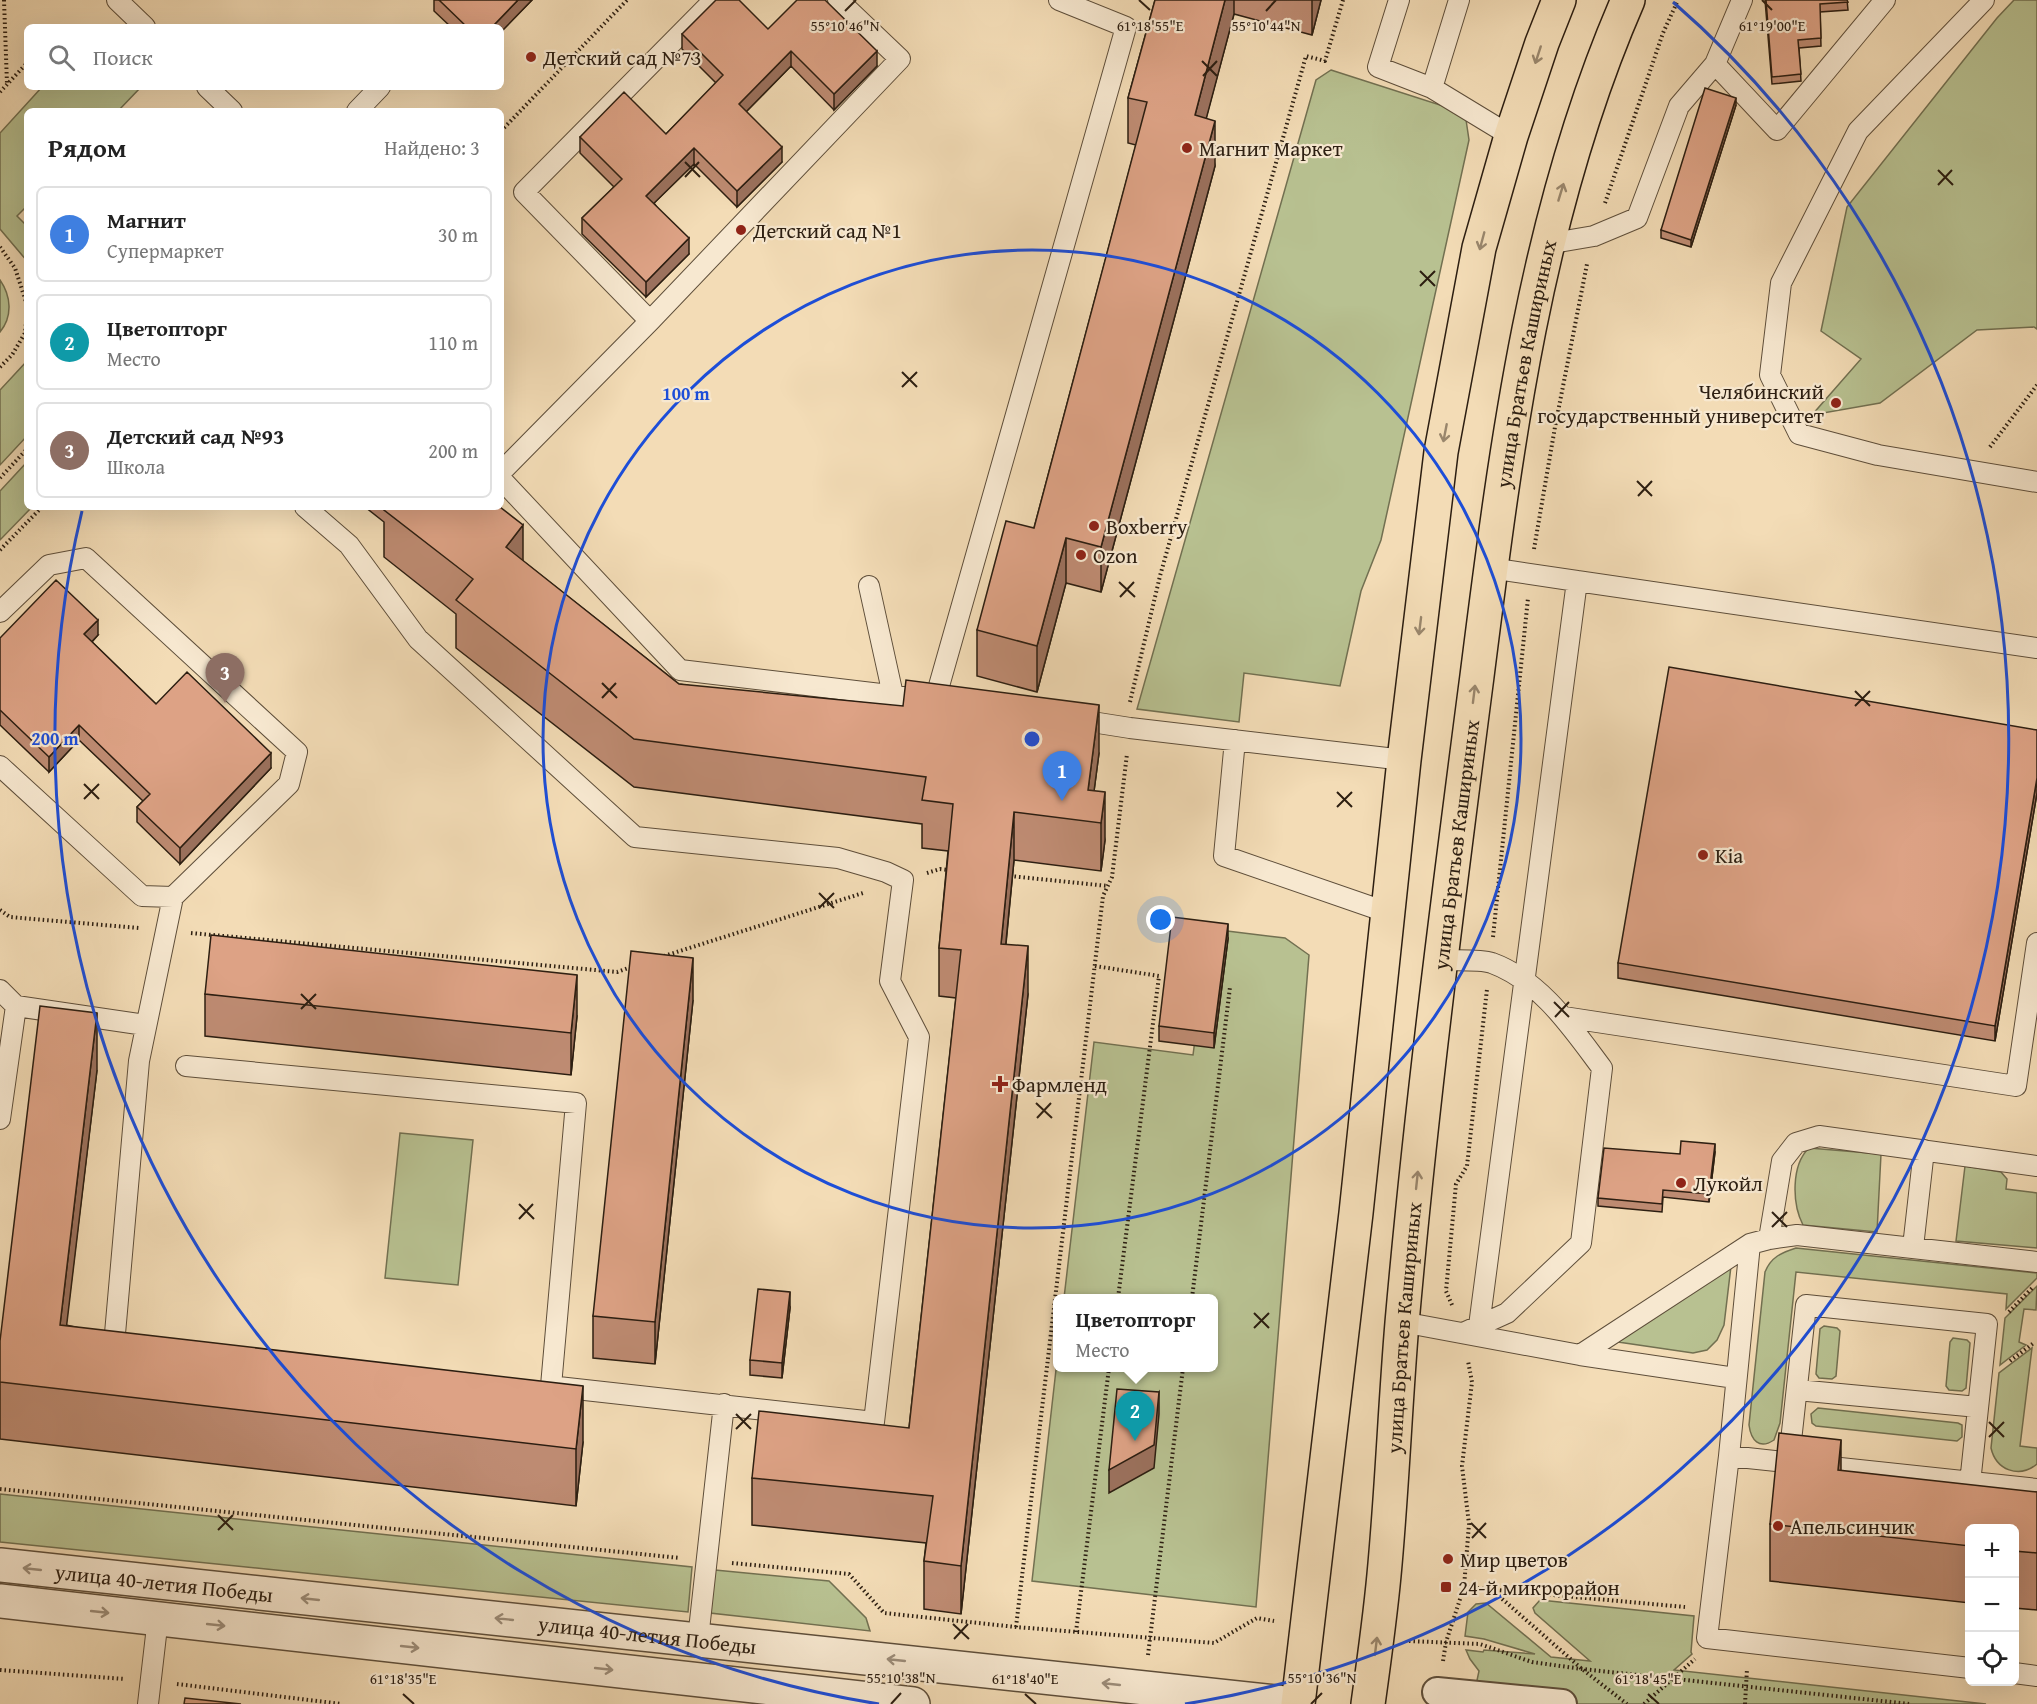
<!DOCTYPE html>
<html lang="ru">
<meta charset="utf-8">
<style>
:root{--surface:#fff;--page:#f2f2f2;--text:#222;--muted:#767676;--line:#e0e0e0;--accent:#8f2418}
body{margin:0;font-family:"Gentium Book Plus",serif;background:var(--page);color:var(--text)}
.controls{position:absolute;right:18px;bottom:18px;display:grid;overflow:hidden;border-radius:9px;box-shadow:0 6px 24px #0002}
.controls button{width:54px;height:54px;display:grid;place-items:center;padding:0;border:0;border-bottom:2px solid var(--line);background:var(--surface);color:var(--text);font:30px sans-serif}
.you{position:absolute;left:1161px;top:920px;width:21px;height:21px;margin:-15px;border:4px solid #fff;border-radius:50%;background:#1a73e8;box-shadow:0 0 0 9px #1a73e833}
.badge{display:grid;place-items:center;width:39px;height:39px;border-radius:50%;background:var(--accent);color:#fff;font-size:20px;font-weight:700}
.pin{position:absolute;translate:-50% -50px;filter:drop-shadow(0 2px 3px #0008)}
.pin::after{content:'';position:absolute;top:32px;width:21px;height:18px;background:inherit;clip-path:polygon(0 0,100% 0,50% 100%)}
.popup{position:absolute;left:1053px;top:1294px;width:165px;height:78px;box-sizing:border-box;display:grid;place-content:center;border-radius:9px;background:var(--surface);filter:drop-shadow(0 2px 4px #0005);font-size:20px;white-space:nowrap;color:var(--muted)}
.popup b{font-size:22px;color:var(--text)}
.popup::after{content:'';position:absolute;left:50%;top:100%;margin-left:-12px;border:12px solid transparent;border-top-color:var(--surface)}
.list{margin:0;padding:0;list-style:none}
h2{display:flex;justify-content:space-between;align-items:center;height:78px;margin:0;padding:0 24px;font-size:26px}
h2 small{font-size:20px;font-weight:400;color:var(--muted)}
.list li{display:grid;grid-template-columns:39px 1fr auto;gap:18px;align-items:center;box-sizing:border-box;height:96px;margin:0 12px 12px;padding:0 12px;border:2px solid var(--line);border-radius:9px}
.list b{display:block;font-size:22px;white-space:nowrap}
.list p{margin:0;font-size:20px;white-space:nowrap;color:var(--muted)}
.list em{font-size:20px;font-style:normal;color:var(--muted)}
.icon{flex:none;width:33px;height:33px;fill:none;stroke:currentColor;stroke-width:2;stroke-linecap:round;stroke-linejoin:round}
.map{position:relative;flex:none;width:2037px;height:1704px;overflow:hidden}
.search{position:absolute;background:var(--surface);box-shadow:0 6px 24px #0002;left:24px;top:24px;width:480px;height:66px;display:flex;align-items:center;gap:15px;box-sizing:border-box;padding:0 21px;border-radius:9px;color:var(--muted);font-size:22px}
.panel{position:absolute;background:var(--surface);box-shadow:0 6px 24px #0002;left:24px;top:108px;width:480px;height:402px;border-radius:9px}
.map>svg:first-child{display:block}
.green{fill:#b8c191;stroke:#727051;stroke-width:1.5}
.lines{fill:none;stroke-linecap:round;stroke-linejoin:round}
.service-casing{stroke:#5e4e3a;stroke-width:22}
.pedestrian-casing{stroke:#5e4e3a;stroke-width:32}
.tertiary-casing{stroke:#5e4e3a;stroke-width:36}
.primary-casing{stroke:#2c1e11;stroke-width:36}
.path{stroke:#2c1e11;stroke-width:4;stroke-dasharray:1.5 3;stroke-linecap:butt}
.service{stroke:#f7e8d0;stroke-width:20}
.pedestrian{stroke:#f7e8d0;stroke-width:28}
.tertiary{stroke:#f7e8d0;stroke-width:33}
.primary{stroke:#f3dcb6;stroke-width:33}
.wall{fill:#be8b72;stroke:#2c1e11;stroke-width:1.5}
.shaded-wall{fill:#9b715d;stroke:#2c1e11;stroke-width:1.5}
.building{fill:#dda285;stroke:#2c1e11;stroke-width:1.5}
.oneway{stroke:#99866c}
.oneway2{stroke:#9c8d7a}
.ticks{fill:none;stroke:#2c1e11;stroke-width:2}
.ring{fill:none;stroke:#1d4ed8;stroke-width:3}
.poi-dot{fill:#8f2418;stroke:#f7e8d0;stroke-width:2}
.labels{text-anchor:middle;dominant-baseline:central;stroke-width:4.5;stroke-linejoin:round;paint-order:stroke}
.poi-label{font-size:21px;fill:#2c1e11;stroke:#f7e8d0;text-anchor:start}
.street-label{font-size:21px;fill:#2c1e11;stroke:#f7e8d0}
.ticks-label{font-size:15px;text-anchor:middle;fill:#2c1e11;stroke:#f7e8d0;stroke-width:4.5;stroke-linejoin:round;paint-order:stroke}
.centre{fill:#1d4ed8;stroke:#f7e8d0;stroke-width:3}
.ring-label{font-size:18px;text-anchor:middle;font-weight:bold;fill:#1d4ed8;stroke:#f7e8d0;stroke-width:4.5;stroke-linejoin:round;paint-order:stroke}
</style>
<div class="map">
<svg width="2037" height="1704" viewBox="0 0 2037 1704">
<rect width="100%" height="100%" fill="#f3dcb6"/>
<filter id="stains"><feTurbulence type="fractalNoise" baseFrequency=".00333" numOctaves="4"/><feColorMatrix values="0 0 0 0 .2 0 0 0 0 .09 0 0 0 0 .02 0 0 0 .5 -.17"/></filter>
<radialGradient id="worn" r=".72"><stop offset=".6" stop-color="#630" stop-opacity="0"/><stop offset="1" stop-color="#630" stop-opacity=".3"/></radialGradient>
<path class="green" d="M2014 0H2037V329L2034 327 1977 330 1880 403 1812 415 1861 359 1821 331 1847 207 1997 18Z
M1331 70 1465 113 1469 140 1381 540 1361 591 1340 686 1244 673 1239 722 1137 709 1316 80Z
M42 87H141L118 111H27V206L17 216 27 226V261L0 229V133Z
M0 280C11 296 13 316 0 332Z
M27 361V436L0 465V390Z
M27 462V507H32L0 540V491Z
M1227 931 1285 938 1309 955 1256 1607 1032 1581 1057 1361V1368H1213V1298H1064L1094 1042 1193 1055 1207 949Z
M400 1133 473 1140 458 1285 385 1278Z
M1809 1148 1881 1154 1877 1232 1803 1225C1792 1204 1791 1165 1809 1148Z
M1965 1166 2001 1172 2007 1179 2006 1189 2037 1193V1248L1956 1241Z
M1796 1248 2037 1273V1278L2006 1309 2007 1294 1796 1272 1780 1423 1774 1440C1759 1450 1751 1440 1749 1425L1765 1272C1771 1257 1781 1253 1796 1248Z
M1731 1266 1724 1325 1717 1340 1707 1350 1693 1353 1618 1342Z
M2037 1286 2036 1310 2024 1309 2019 1342 2026 1345 2000 1365 2005 1318Z
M1824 1326 1837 1328 1840 1331 1836 1376 1832 1379 1819 1378 1816 1374 1820 1329Z
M1953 1338 1967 1340 1970 1343 1966 1388 1962 1391 1949 1390 1946 1386 1950 1342Z
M2032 1348 2020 1446 2037 1448V1464C2019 1479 1996 1470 1991 1448L1999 1373Z
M1818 1408 1958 1423 1962 1425V1437L1957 1441 1816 1426 1812 1423 1811 1414Z
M0 1494 692 1567 688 1612 0 1542Z
M715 1570 829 1581 866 1618 870 1631 710 1613Z
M1540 1600 1694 1616 1691 1652 1692 1654 1674 1670 1986 1704H1472L1479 1671 1470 1659 1466 1650 1483 1652 1484 1650 1535 1654 1484 1639 1465 1636 1468 1612 1476 1604 1486 1603 1551 1657 1590 1661 1535 1613 1533 1608Z"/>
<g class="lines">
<g class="service-casing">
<path id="service" d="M117 0 145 27
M1399 0 1378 67 1432 88 1511 136
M1984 0 1858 131 1781 283 1770 375 1799 434 1878 455 2037 482
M1715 64 1777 130 1885 0
M207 87 232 111
M1432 88 1459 0
M357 111 380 87
M1547 244 1594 236 1637 218 1679 106 1715 64 1742 0
M650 321 524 192 714 0
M501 472 650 321 900 59 838 0
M501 479 680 670 931 700
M305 507 349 545 418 639 635 837 838 858 886 872 903 880 890 981 919 1037 874 1422 558 1387
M1577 581 2037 648
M869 586 893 695
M0 612 49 565 86 558 297 752 289 784 173 897 139 1061 114 1345 126 1346
M935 700 1126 27 1059 0
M1073 719 1130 728 1404 760
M1235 740 1224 856 1389 913
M0 766 142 896 173 897
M1441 960C1455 961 1479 959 1492 963 1541 981 1572 1028 1602 1068L1581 1243 1507 1313 1463 1333
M0 990 16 1006
M1564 1017 2016 1086 2037 943
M186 1066 576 1103 551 1386
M0 1119 16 1006 145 1025
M1769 1239 1782 1161 1796 1143 1819 1136 2037 1166
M1750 1244 1729 1456 1707 1638 1970 1668
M1913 1247 1924 1150
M1402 1322 1580 1355 1735 1378
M1479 1326 1577 581 1490 568
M1580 1355 1750 1244 1769 1239 1797 1235 2037 1262
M1797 1390 1978 1407
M1729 1456 2037 1489
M1789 1459 1806 1305 1987 1324 1970 1483
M698 1639 724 1404
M2014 1673 2037 1676
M148 1704 158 1618"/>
</g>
<g class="pedestrian-casing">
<path id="pedestrian" d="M1437 1692 1562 1704"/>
</g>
<g class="tertiary-casing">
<g id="tertiary">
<path id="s1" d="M0 1565 1294 1704"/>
<path d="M0 1601 913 1704"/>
</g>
</g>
<g class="primary-casing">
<g id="primary">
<path d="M1298 1704 1356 1213 1404 760 1441 452 1479 248 1511 136 1542 43 1559 0"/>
<path id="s2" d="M1368 1704C1374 1661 1380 1618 1384 1575 1392 1491 1395 1407 1402 1323 1421 1107 1449 891 1477 676 1506 447 1535 213 1628 0"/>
</g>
</g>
<path class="path" d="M4 0 7 84
M0 92 27 63
M501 131 627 0
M1605 203 1663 33 1678 0
M0 247 15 268 27 305
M0 367 12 355 25 333 27 313
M1990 447 2037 385
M0 478 27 449
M1534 549 1555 427 1587 264
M0 550 42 507
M1130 702 1160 576 1306 56 1325 61 1343 0
M927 873 940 869 949 870
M1010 876 1108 886
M0 910 10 917 139 928
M191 933 617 972 631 967
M1493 937 1528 598
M664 956 863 893
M1095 966 1159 976 1118 1298
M1192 1298 1230 987
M1452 1305 1446 1291 1456 1184 1467 1166 1487 989
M2009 1312 2033 1287
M2010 1361 2035 1342
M0 1489 680 1558
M732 1563 849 1574 884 1613 1016 1627 1214 1643 1257 1618 1274 1621
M1464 1587 1685 1607
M1492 1590 1582 1669 1627 1704
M1016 1627 1103 896 1112 877 1127 754
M1076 1632 1109 1368
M1409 1641 1480 1644 1532 1662 1582 1669 1910 1704
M1148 1655 1183 1368
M1443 1661 1446 1642 1464 1587 1469 1524 1462 1466 1472 1382 1468 1361
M0 1670 125 1679
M177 1684 342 1704
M1644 1704 1695 1659
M1745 1704 1747 1669"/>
<use href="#service" class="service"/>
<use href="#pedestrian" class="pedestrian"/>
<use href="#tertiary" class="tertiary"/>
<use href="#primary" class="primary"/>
</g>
<path class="wall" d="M434 0H532L501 32V27H451L434 11Z
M1155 0H1321L1312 35 1234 14 1206 118 1215 166 1101 592 1066 583 1037 692 977 676V630L1034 528 1136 145 1128 143V98Z
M1765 0H1847L1848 10 1820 12 1821 46 1799 48 1801 81 1772 84Z
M768 29 877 66 834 110 791 66 746 112 782 162 737 207 694 164 654 203 689 254 646 297 582 234V218L614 187 580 153V137L666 134 716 83 682 49V34Z
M1736 105 1691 247 1661 238V230Z
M365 507H500L523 561 679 684 1099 753 1094 791 1105 840 1101 871 1014 860 1006 944 1028 994 961 1614 924 1609V1561L926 1543 752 1525V1478L909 1428 956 998 939 996V948L948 851 922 848V824L634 787 456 648V614L384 557V522Z
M98 635 92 642 156 704 271 768 180 864 137 822V807L143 801 79 740 49 772 0 725V638Z
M2037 730V793L1995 1041 1618 978V963Z
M1228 939 1214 1048 1159 1041V1026Z
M205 994 577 1016 571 1075 205 1036Z
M693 1000 655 1364 593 1358V1316Z
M97 1070 66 1325 583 1442 576 1506 0 1439V1341Z
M1715 1152 1709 1202 1663 1197 1662 1212 1598 1206V1198L1680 1154Z
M790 1308 782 1378 750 1375V1360Z
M2037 1492V1610L2014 1608V1528H1970V1603L1770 1581V1524Z"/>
<path class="shaded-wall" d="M518 0H532L501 32V27H492Z
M1225 0H1234V14L1195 161V115Z
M1312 0H1321L1312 35Z
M791 51V66L739 119V104Z
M877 51V66L834 110V94Z
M1736 98V105L1691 247V240Z
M1215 121V166L1101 592V547Z
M782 147V162L737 207V191Z
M694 148V164L646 211V196Z
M689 238V254L646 297V282Z
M523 525V573L506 547Z
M1066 538V583L1037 692V646Z
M98 620V635L84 650V634Z
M1099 705V753L1090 822 1088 790Z
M79 725V740L49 772V757Z
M271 753V768L180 864V848Z
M2037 778V793L1995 1041V1026Z
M1105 792V840L1101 871V823Z
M1014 812V860L1001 992V944Z
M1228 924V939L1214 1048V1033Z
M1028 946V994L961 1614V1566Z
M693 958V1000L655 1364V1322Z
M577 975V1016L571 1075V1033Z
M97 1013V1070L60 1381V1325Z
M1715 1144V1152L1709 1202V1194Z
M790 1292V1308L782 1378V1363Z
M583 1386V1442L576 1506V1449Z
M1159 1392V1414L1154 1468 1109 1493V1470Z
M1841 1440V1497L1838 1470Z"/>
<path class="building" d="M439 0H518L492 27H467Z
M716 0H739L768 29 797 0H825L877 51 834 94 791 51 739 104 782 147 737 191 694 148 646 196 689 238 646 282 582 218 622 179 580 137 624 92 666 134 723 75 682 34Z
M1155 0H1225L1195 115 1215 121 1101 547 1066 538 1037 646 977 630 1006 521 1034 528 1147 102 1128 98Z
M1766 0H1847L1848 2 1820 4 1821 38 1798 40 1801 74 1772 77Z
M1705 88 1736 98 1691 240 1661 230Z
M386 507H500L523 525 506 547 679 684 903 706 906 680 1099 705 1088 790 1105 792 1101 823 1014 812 1001 944 1028 946 961 1566 924 1561 933 1496 752 1478 759 1411 909 1428 961 950 939 948 953 804 922 800 926 777 634 739 456 600 473 579 384 510Z
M56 580 98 620 84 634 156 704 187 672 271 753 180 848 137 807 150 794 79 725 49 757 0 710V638Z
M1669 667 2037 730V778L1995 1026 1618 963Z
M1172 917 1228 924 1214 1033 1159 1026Z
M211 935 577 975 571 1033 205 994Z
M631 951 693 958 655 1322 593 1316Z
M40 1006 97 1013 60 1325 583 1386 576 1449 0 1382V1341Z
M1681 1141 1715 1144 1709 1194 1663 1190 1662 1204 1598 1198 1604 1148 1680 1154Z
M758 1289 790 1292 782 1363 750 1360Z
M1117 1389 1159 1392 1154 1445 1109 1470Z
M1779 1433 1841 1440 1838 1470 2037 1492V1553L2014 1551V1528H1970V1546L1770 1524Z
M185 1698 241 1704H184Z"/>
<defs><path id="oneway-shaft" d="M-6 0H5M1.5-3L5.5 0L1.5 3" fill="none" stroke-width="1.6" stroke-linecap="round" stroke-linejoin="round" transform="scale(1.5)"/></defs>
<g class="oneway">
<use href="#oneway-shaft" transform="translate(1538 55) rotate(108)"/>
<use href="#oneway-shaft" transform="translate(1561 192) rotate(-73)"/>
<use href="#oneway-shaft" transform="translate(1482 241) rotate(105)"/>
<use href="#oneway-shaft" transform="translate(1445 433) rotate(101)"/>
<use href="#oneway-shaft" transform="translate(1420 626) rotate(97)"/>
<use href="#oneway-shaft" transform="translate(1474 694) rotate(-83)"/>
<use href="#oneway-shaft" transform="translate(1417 1180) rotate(-84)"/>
<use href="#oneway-shaft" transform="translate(1376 1646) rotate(-83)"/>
</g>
<g class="oneway2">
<use href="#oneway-shaft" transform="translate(32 1569) rotate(-174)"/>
<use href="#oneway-shaft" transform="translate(310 1599) rotate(-174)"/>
<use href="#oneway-shaft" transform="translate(100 1612) rotate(6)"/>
<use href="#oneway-shaft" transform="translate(504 1619) rotate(-174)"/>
<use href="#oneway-shaft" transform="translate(216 1625) rotate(6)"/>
<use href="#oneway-shaft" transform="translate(410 1647) rotate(6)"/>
<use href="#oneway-shaft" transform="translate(896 1660) rotate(-174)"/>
<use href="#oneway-shaft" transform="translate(604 1669) rotate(6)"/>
<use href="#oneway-shaft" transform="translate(1111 1684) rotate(-174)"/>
</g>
<path class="ticks" d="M1139 0 1150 10M1762 0 1772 10M845 11 856 0M1266 11 1276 0M1202 61 1217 76M1203 76 1217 61M685 162 700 177M1938 170 1953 185M685 177 699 162M1938 185 1952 170M1420 271 1435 286M1420 286 1435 271M902 372 917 387M902 387 917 372M1637 481 1652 496M1638 496 1652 481M1119 582 1135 597M1120 597 1134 582M602 683 617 698M1855 691 1870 706M602 698 616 683M1855 706 1870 691M84 784 99 799M1337 792 1352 807M84 799 99 784M1337 807 1352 792M819 893 834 908M819 908 834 893M301 994 316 1009M1554 1002 1569 1017M301 1009 316 994M1555 1017 1569 1002M1036 1103 1052 1118M1037 1118 1051 1103M519 1204 534 1219M1772 1212 1787 1227M519 1219 533 1204M1772 1227 1787 1212M1254 1313 1269 1328M1254 1328 1269 1313M736 1414 751 1429M1989 1422 2004 1437M736 1429 751 1414M1989 1437 2004 1422M218 1515 233 1530M1471 1523 1486 1538M218 1530 233 1515M1472 1538 1486 1523M953 1624 969 1639M954 1639 968 1624M403 1694 414 1704M1025 1694 1036 1704M1648 1694 1659 1704M891 1704 901 1693M1311 1704 1322 1693"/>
<g class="ring">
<circle cx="1032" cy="739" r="489"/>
<path d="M879 1704A977 977 0 0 1 82 511M1673 2A977 977 0 0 1 1185 1704"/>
</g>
<g class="poi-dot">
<circle cx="531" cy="57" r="6"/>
<circle cx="1187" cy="148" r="6"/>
<circle cx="741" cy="230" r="6"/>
<circle cx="1836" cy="403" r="6"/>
<circle cx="1094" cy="526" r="6"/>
<circle cx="1081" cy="555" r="6"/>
<circle cx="1703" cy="855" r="6"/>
<path d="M997 1075h6v6h6v6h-6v6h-6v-6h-6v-6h6z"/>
<circle cx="1681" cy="1183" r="6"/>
<circle cx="1778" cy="1526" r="6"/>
<circle cx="1448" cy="1559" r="6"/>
<rect x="1440" y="1581" width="12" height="12" rx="3"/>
</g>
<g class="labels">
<g class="poi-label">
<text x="543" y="57">Детский сад №73</text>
<text x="1199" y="148">Магнит Маркет</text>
<text x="753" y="230">Детский сад №1</text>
<text x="1824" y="391" text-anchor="end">Челябинский<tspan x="1824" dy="24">государственный университет</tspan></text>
<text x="1106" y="526">Boxberry</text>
<text x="1093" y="555">Ozon</text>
<text x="1715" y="855">Kia</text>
<text x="1012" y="1084">Фармленд</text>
<text x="1693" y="1183">Лукойл</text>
<text x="1790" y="1526">Апельсинчик</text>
<text x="1460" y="1559">Мир цветов</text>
<text x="1458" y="1587">24-й микрорайон</text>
</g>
<g class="street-label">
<text stroke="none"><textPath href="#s2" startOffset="1350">улица Братьев Кашириных</textPath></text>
<text stroke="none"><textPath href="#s2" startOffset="864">улица Братьев Кашириных</textPath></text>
<text stroke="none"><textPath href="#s2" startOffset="378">улица Братьев Кашириных</textPath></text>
<text stroke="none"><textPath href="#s1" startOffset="165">улица 40-летия Победы</textPath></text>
<text stroke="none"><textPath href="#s1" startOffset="651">улица 40-летия Победы</textPath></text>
</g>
</g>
<g class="ticks-label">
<text x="1150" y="31">61°18'55"E</text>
<text x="1772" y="31">61°19'00"E</text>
<text x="845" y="31">55°10'46"N</text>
<text x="1266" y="31">55°10'44"N</text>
<text x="901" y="1683">55°10'38"N</text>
<text x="1322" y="1683">55°10'36"N</text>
<text x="403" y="1684">61°18'35"E</text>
<text x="1025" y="1684">61°18'40"E</text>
<text x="1648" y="1684">61°18'45"E</text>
</g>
<circle cx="1032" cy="739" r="9" class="centre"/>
<g class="ring-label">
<text x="686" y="400">100 m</text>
<text x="55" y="745">200 m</text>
</g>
<rect width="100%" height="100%" filter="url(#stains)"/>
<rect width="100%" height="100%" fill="url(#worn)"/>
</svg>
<div class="controls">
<button>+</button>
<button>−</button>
<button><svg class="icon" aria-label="locate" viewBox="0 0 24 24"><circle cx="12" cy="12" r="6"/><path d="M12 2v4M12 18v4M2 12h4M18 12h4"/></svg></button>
</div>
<div class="you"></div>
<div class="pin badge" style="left:1062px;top:801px;background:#3f7fe0">1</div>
<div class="pin badge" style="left:1135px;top:1441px;background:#0f9aa8">2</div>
<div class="popup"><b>Цветопторг</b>Место</div>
<div class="pin badge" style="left:225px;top:703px;background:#8d6e63">3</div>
<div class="search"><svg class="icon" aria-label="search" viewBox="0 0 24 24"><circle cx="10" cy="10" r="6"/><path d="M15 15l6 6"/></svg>Поиск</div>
<section class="panel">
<h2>Рядом<small>Найдено: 3</small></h2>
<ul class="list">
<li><span class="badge" style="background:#3f7fe0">1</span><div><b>Магнит</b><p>Супермаркет</p></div><em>30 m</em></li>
<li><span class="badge" style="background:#0f9aa8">2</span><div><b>Цветопторг</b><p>Место</p></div><em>110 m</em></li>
<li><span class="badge" style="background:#8d6e63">3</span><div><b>Детский сад №93</b><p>Школа</p></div><em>200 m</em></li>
</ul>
</section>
</div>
